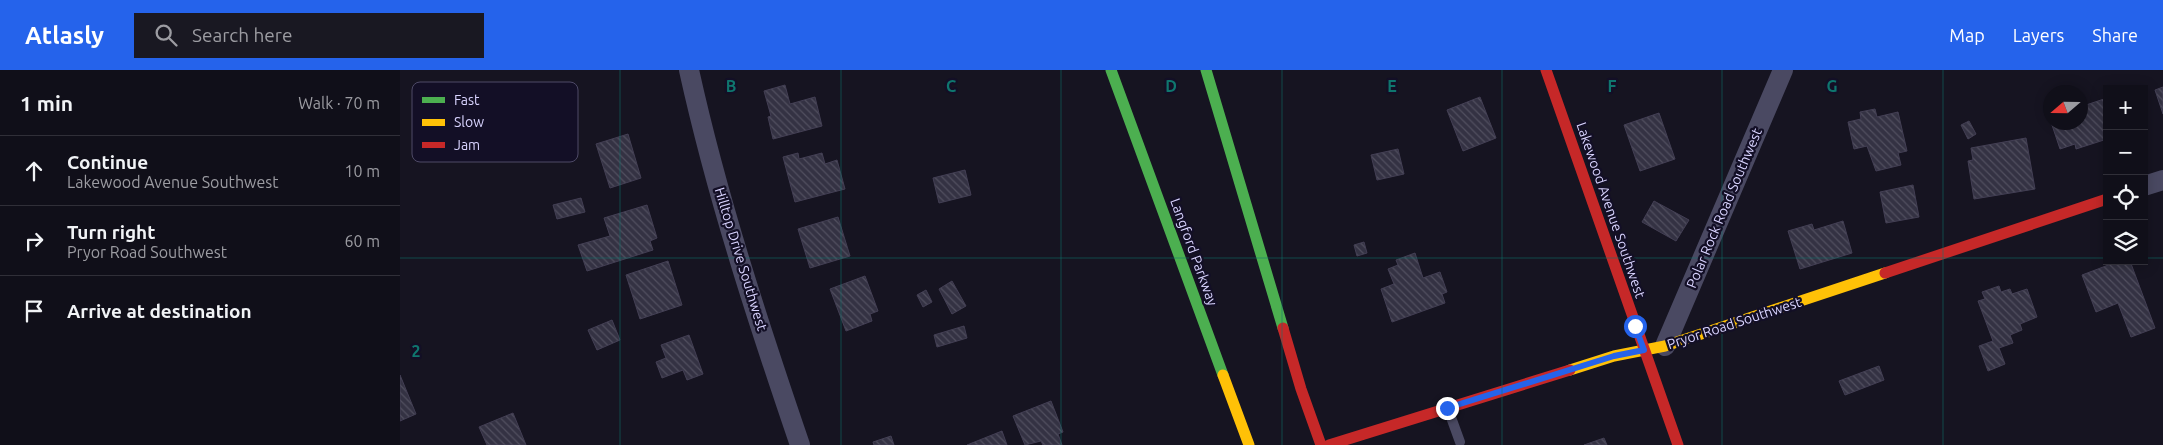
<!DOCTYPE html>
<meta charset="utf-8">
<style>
:root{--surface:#100f19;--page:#191822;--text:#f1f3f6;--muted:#9c9ca2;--line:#302f38;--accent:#2563eb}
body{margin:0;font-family:Ubuntu,sans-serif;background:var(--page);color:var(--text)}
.controls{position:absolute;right:15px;top:15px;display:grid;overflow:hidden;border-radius:0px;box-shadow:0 2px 12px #0003}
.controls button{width:45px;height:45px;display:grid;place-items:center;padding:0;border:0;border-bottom:1px solid var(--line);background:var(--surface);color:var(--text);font:25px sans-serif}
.compass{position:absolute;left:1643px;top:15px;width:45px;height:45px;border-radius:50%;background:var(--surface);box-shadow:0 2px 12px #0003;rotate:250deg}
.stop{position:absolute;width:15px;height:15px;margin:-11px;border:4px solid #2563eb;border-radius:50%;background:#fff}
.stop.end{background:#2563eb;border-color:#fff;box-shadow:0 1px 5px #0008}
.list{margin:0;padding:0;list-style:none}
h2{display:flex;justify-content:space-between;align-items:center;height:65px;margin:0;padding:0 20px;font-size:21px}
h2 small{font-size:16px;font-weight:400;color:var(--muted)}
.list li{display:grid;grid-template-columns:32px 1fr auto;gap:15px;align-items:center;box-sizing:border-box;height:70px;padding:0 20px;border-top:1px solid var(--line)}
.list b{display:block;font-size:19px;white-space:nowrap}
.list p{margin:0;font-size:16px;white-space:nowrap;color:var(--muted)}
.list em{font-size:16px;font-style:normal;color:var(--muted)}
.icon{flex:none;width:28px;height:28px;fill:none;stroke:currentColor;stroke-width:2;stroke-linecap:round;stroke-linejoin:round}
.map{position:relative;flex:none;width:1763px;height:375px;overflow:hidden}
header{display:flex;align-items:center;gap:30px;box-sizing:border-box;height:70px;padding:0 25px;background:var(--accent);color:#fff}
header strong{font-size:24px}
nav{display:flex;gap:28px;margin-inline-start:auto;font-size:18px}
.search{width:350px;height:45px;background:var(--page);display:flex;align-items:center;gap:12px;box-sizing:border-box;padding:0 18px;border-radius:0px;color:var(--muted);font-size:19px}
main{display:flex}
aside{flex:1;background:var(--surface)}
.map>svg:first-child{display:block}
.building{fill:url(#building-back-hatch);stroke:#433f54}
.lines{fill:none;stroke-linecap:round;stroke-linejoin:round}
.lane{stroke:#4a4962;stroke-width:10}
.street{stroke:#4a4962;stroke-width:20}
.fast{stroke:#4caf50;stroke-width:11}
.slow{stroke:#ffc107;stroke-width:11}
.jam{stroke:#c62828;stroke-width:11}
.route{stroke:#2563eb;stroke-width:6}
.grid{fill:none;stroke:#0f766e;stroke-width:1;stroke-opacity:0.55}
.labels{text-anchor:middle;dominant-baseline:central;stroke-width:4.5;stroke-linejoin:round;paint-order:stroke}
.street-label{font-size:14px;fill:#d9d4ff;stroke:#130f26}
.key{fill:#130f26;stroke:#4e4a67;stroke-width:1}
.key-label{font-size:14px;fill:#d9d4ff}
.grid-label{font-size:16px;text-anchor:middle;font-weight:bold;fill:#0f766e;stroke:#130f26;stroke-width:4.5;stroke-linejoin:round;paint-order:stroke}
</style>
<header>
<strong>Atlasly</strong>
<div class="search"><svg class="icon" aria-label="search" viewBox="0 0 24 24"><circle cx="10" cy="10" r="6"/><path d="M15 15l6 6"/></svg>Search here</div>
<nav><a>Map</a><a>Layers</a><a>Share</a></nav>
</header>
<main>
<aside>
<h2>1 min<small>Walk · 70 m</small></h2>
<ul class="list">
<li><svg class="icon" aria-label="ahead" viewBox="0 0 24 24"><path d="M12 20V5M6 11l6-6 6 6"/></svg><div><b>Continue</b><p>Lakewood Avenue Southwest</p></div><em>10 m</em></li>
<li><svg class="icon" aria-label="right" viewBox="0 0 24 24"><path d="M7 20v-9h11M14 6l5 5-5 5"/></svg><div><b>Turn right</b><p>Pryor Road Southwest</p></div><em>60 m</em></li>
<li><svg class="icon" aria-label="arrive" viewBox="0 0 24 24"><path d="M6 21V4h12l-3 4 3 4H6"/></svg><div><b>Arrive at destination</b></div></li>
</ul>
</aside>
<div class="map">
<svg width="1763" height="375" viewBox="0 0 1763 375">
<defs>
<pattern id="building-back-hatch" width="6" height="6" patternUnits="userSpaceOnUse" patternTransform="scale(1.25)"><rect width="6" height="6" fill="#343243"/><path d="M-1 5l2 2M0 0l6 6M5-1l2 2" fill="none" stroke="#514f5f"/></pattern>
</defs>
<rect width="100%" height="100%" fill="#161421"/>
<path class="building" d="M385 15 390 34 415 27 422 56 373 69 368 47 371 46 364 21Z
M1763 17V44L1755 20Z
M1080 27 1096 68 1063 81 1047 40Z
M1707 28V59L1704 60 1707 69 1676 79 1675 74 1660 79 1651 52H1680V37Z
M1475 39 1477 47 1498 42 1507 81 1498 83 1501 95 1476 101 1467 76 1454 79 1448 52 1461 49 1460 42Z
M1259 43 1275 89 1240 101 1224 55Z
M1569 51 1576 64 1568 69 1561 55Z
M228 64 241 108 210 118 196 74Z
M1626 68 1635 119 1574 129 1568 91 1573 90 1571 78Z
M998 79 1004 104 977 110 971 85Z
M398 83 399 89 422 83 425 94 437 90 445 119 395 132 383 87Z
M565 100 571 125 539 133 533 108Z
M1513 115 1519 147 1486 153 1480 122Z
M181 128 185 142 157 149 153 135Z
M1254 131 1289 150 1276 171 1242 152Z
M247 135 257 168 250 171 253 180 187 201 178 175 210 166 204 148Z
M438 147 450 186 410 198 398 159Z
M1443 151 1452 183 1400 199 1388 161 1412 154 1414 160Z
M964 172 967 183 957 186 954 175Z
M1015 183 1023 208 1040 202 1047 222 1042 224 1045 233 992 252 981 219 994 214 988 199 998 195 996 190Z
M268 191 282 235 240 249 226 205Z
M1719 191H1730L1755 258 1731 267 1718 233 1696 242 1682 205Z
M465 206 478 241 470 244 472 251 446 261 430 219Z
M552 211 566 236 552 244 539 219Z
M1599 216 1601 222 1610 219 1612 224 1627 219 1637 247 1620 254 1622 260 1610 265 1613 273 1599 278 1605 294 1588 301 1579 276 1593 271 1578 231 1585 229 1582 222Z
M526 220 532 232 523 237 517 225Z
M212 250 220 270 197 280 188 260Z
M564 256 567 268 537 277 534 265Z
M289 265 303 304 287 310 283 300 262 308 256 292 266 288 261 275Z
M1479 296 1484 310 1445 325 1439 311Z
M0 305 16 344 0 351Z
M651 331 663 362 658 364 662 375H643L641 371 625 375 613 346Z
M113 343 126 375H87L79 357Z
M602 361 607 375H567Z
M491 366 494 375H474L473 372Z
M1204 368 1207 375H1184Z"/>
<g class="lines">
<path class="lane" d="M1048 339 1060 372"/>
<path class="street" d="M289 0C317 127 358 252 400 375
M1744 116 1763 110
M1265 276 1383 0"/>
<path class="fast" d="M711 0 823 305
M806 0 883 258"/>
<path class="slow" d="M1170 300 1214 286 1265 276 1485 203
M823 305 849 375"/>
<path class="jam" d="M1146 0 1278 375
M1485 203 1707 129
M883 258 901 319 921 375
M929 375 1170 300"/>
</g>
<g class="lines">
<path class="route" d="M1047 338 1214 286 1244 280 1235 256"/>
</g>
<path class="grid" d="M220 0V375M441 0V375M661 0V375M882 0V375M1102 0V375M1322 0V375M1543 0V375M0 188H1707M1744 188H1763"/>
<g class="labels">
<g class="street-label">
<text transform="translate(1324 138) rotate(-67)">Polar Rock Road Southwest</text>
<text transform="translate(1211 140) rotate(71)">Lakewood Avenue Southwest</text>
<text transform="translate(794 182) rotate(70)">Langford Parkway</text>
<text transform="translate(341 189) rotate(73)">Hilltop Drive Southwest</text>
<text transform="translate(1334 253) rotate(-18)">Pryor Road Southwest</text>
</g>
</g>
<rect x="12" y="12" width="166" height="80" rx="8" class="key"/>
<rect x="22" y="27" width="23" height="6" fill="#4caf50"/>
<rect x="22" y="49" width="23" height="7" fill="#ffc107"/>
<rect x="22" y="72" width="23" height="6" fill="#c62828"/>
<g class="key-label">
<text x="54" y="35">Fast</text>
<text x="54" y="57">Slow</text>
<text x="54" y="80">Jam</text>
</g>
<g class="grid-label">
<text x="331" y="22">B</text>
<text x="551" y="22">C</text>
<text x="771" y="22">D</text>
<text x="992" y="22">E</text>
<text x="1212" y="22">F</text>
<text x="1432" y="22">G</text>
<text x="16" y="287">2</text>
</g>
</svg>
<div class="controls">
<button>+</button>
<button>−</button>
<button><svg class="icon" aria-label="locate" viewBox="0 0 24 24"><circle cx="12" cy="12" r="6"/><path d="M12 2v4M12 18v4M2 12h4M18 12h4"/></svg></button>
<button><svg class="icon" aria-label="layers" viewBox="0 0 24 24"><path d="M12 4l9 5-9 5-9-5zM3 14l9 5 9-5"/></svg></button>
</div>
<svg class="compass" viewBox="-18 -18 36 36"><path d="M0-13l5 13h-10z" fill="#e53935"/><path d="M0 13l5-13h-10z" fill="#9c9ca2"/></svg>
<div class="stop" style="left:1235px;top:256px"></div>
<div class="stop end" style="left:1047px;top:338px"></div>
</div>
</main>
